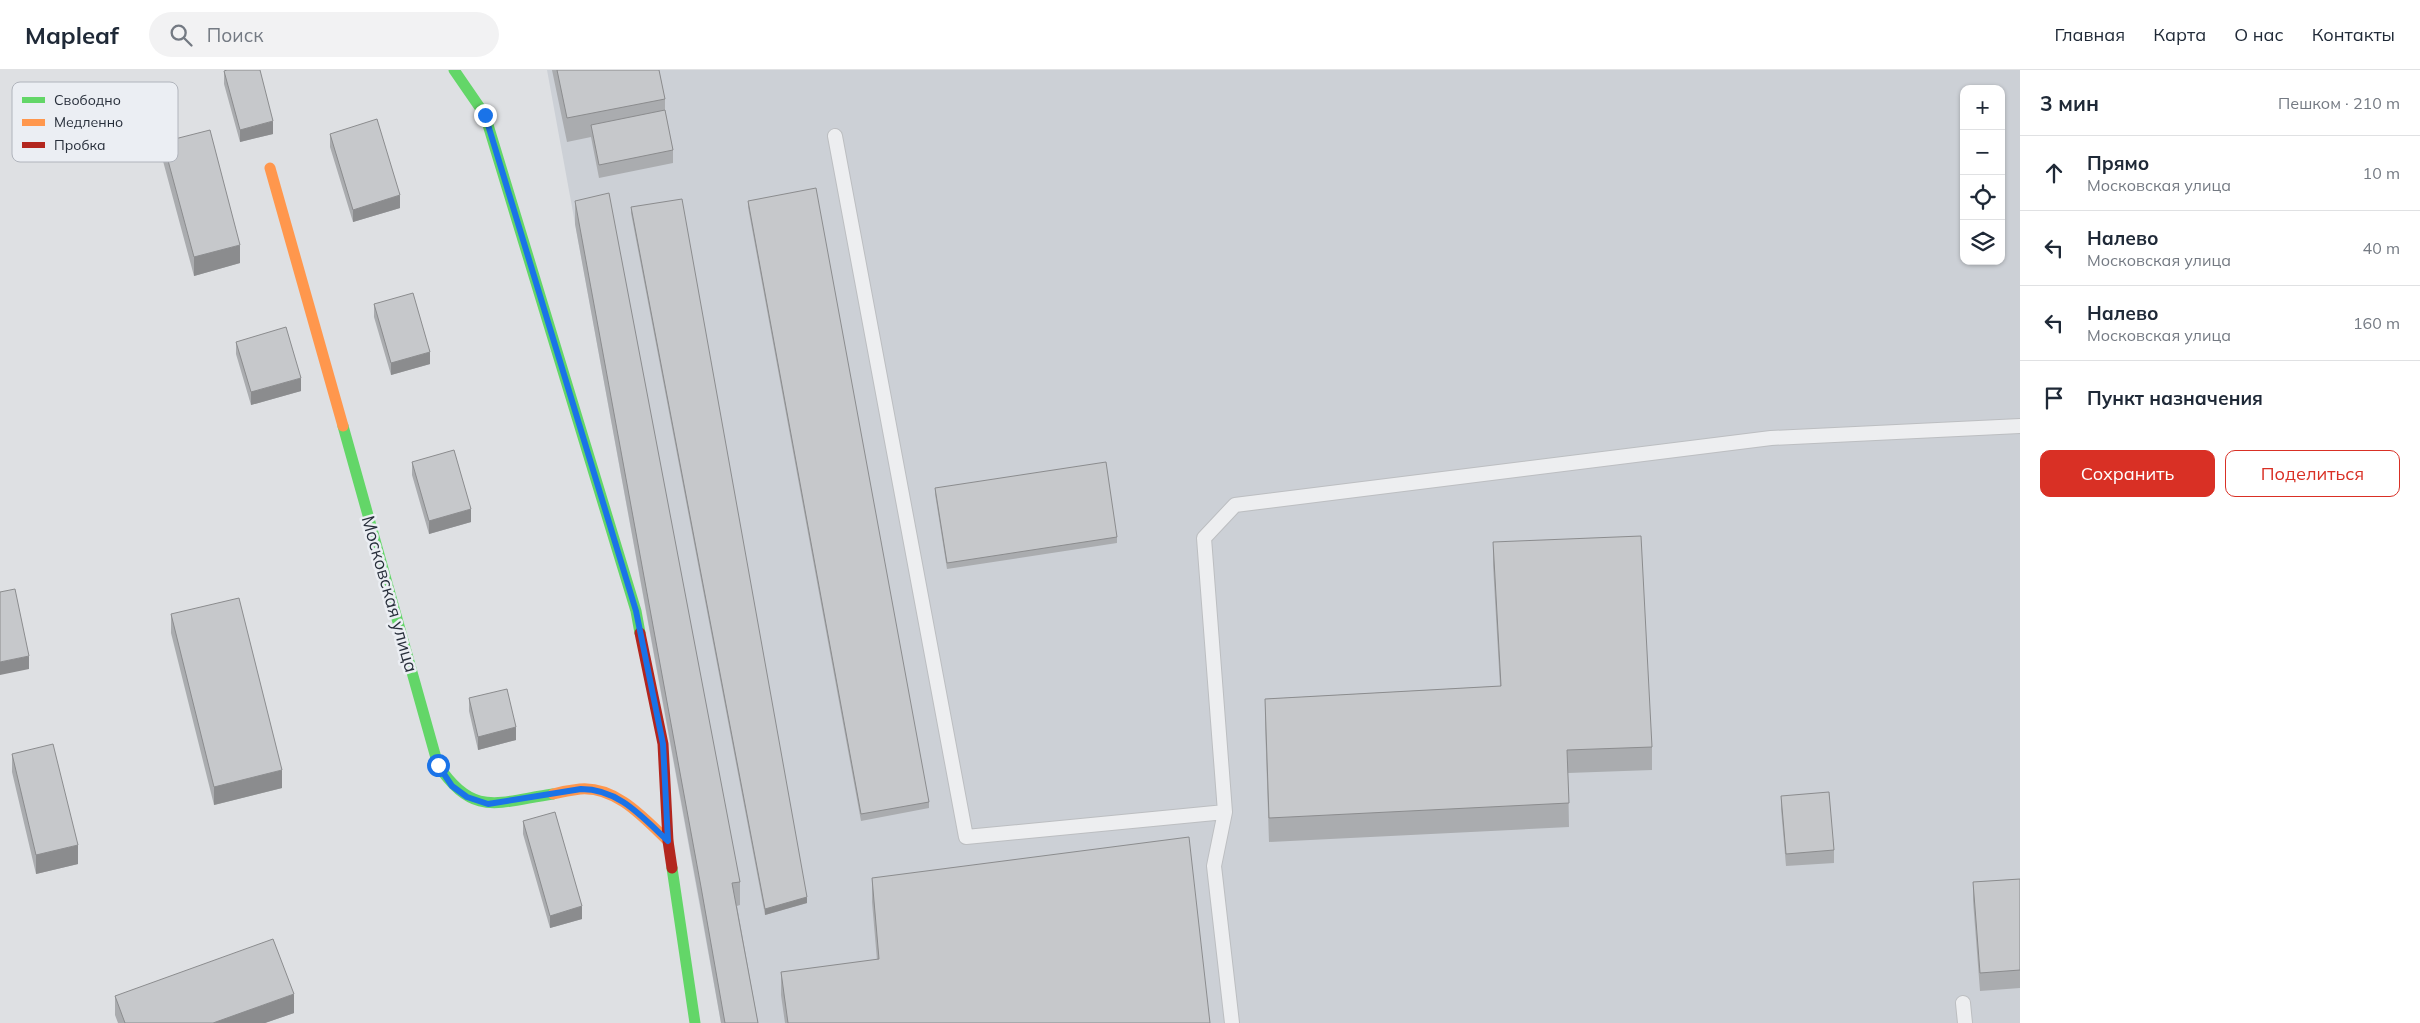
<!DOCTYPE html>
<html lang="ru">
<meta charset="utf-8">
<style>
:root{--surface:#fff;--page:#f2f2f3;--text:#1f2937;--muted:#747a83;--line:#e0e1e3;--accent:#d93025}
body{margin:0;font-family:Mulish,sans-serif;background:var(--page);color:var(--text)}
.controls{position:absolute;right:15px;top:15px;display:grid;overflow:hidden;border-radius:10px;box-shadow:0 1px 4px #0004}
.controls button{width:45px;height:45px;display:grid;place-items:center;padding:0;border:0;border-bottom:1px solid var(--line);background:var(--surface);color:var(--text);font:25px sans-serif}
.stop{position:absolute;width:15px;height:15px;margin:-11px;border:4px solid #1a73e8;border-radius:50%;background:#fff}
.stop.end{background:#1a73e8;border-color:#fff;box-shadow:0 1px 5px #0008}
.list{margin:0;padding:0;list-style:none}
h2{display:flex;justify-content:space-between;align-items:center;height:65px;margin:0;padding:0 20px;font-size:21px}
h2 small{font-size:16px;font-weight:400;color:var(--muted)}
.list li{display:grid;grid-template-columns:32px 1fr auto;gap:15px;align-items:center;box-sizing:border-box;height:75px;padding:0 20px;border-top:1px solid var(--line)}
.list b{display:block;font-size:19px;white-space:nowrap}
.list p{margin:0;font-size:16px;white-space:nowrap;color:var(--muted)}
.list em{font-size:16px;font-style:normal;color:var(--muted)}
.actions{display:flex;gap:10px;padding:15px 20px}
.actions a{flex:1;padding:11px 0;border:1px solid var(--accent);border-radius:10px;text-align:center;font-size:18px;color:var(--accent)}
.actions .main{background:var(--accent);color:#fff}
.icon{flex:none;width:28px;height:28px;fill:none;stroke:currentColor;stroke-width:2;stroke-linecap:round;stroke-linejoin:round}
.map{position:relative;flex:none;width:2020px;height:953px;overflow:hidden}
header{display:flex;align-items:center;gap:30px;box-sizing:border-box;height:70px;padding:0 25px;background:var(--surface);border-bottom:1px solid var(--line)}
header strong{font-size:24px}
nav{display:flex;gap:28px;margin-inline-start:auto;font-size:18px}
.search{width:350px;height:45px;background:var(--page);display:flex;align-items:center;gap:12px;box-sizing:border-box;padding:0 18px;border-radius:28px;color:var(--muted);font-size:19px}
main{display:flex}
aside{flex:1;background:var(--surface)}
.map>svg:first-child{display:block}
.built{fill:#ccd0d6;fill-rule:evenodd}
.lines{fill:none;stroke-linecap:round;stroke-linejoin:round}
.lane-casing{stroke:#bcbec1;stroke-width:16}
.lane{stroke:#edeef0;stroke-width:14}
.fast{stroke:#63d668;stroke-width:11}
.slow{stroke:#ff974d;stroke-width:11}
.jam{stroke:#b3261e;stroke-width:11}
.wall{fill:#aaacaf}
.shaded-wall{fill:#8b8c8e}
.building{fill:#c6c8cb;stroke:#8b8c8e}
.route{stroke:#1a73e8;stroke-width:6}
.labels{text-anchor:middle;dominant-baseline:central;stroke-width:5;stroke-linejoin:round;paint-order:stroke}
.street-label{font-size:18px;fill:#272e3a;stroke:#ebeef3}
.key{fill:#ebeef3;stroke:#b0b4bc;stroke-width:1}
.key-label{font-size:14px;fill:#272e3a}
</style>
<header>
<strong>Mapleaf</strong>
<div class="search"><svg class="icon" aria-label="search" viewBox="0 0 24 24"><circle cx="10" cy="10" r="6"/><path d="M15 15l6 6"/></svg>Поиск</div>
<nav><a>Главная</a><a>Карта</a><a>О нас</a><a>Контакты</a></nav>
</header>
<main>
<div class="map">
<svg width="2020" height="953" viewBox="0 0 2020 953">
<rect width="100%" height="100%" fill="#dee0e3"/>
<path class="built" d="M547 0H2020V953H721ZM1964 19H2001V191H1964Z"/>
<g class="lines">
<g class="lane-casing">
<path id="lane" d="M835 66 966 767 1225 742
M1963 933 1965 953
M1232 953 1214 796 1225 742 1204 468 1235 435 1771 368 2020 356"/>
</g>
<use href="#lane" class="lane"/>
<path class="fast" d="M454 0 485 45 636 541 640 563
M343 356 438 695C473 748 498 732 553 724
M672 798 695 953"/>
<path class="slow" d="M270 98 343 356
M553 724C561 722 571 720 580 719 616 716 644 748 668 771"/>
<path class="jam" d="M640 563 663 674 668 771 672 798"/>
</g>
<path class="wall" d="M552 0H659L665 29V40L673 80V93L599 108 591 67 567 72Z
M224 1 273 64 240 72 224 14Z
M330 64 400 138 353 152 330 77Z
M163 72 240 193 194 206 163 91Z
M575 131 740 812V835L737 836 758 953H721L701 840 575 154Z
M748 131 929 732V738L861 751 748 137Z
M631 137 807 833 765 845 631 143Z
M374 234 430 294 391 305 374 247Z
M236 272 301 321 251 335 236 284Z
M412 392 471 452 429 464 412 405Z
M935 418 1117 467V473L947 499 935 424Z
M1493 472 1652 677V700L1568 703 1569 757 1269 772 1265 652V629L1500 616 1493 495Z
M171 544 282 718 214 735 171 563Z
M469 628 516 670 478 680 469 641Z
M12 684 78 794 36 804 12 702Z
M1781 726 1834 780V793L1786 796 1781 739Z
M523 751 582 849 550 858 523 764Z
M872 808 1210 953H785L781 925V902L877 890 872 832Z
M2020 809V918L1980 921 1973 831V812Z
M115 926 294 943 265 953H118L115 945Z"/>
<path class="shaded-wall" d="M273 51V64L240 72V60Z
M400 125V138L353 152V140Z
M240 175V193L194 206V187Z
M430 282V294L391 305V293Z
M301 308V321L251 335V322Z
M471 439V452L429 464V451Z
M29 586V599L0 605V592Z
M516 657V670L478 680V667Z
M282 700V718L214 735V717Z
M78 775V794L36 804V785Z
M807 827V833L765 845V839Z
M582 836V849L550 858V846Z
M294 924V943L265 953H213Z"/>
<path class="building" d="M227 0H260L273 51 240 60 224 1Z
M557 0H659L665 29 567 48Z
M665 40 673 80 599 95 591 55Z
M377 49 400 125 353 140 330 64Z
M210 60 240 175 194 187 163 72Z
M816 118 929 732 861 744 748 131Z
M609 123 740 812 732 813 758 953H725L701 817 575 131Z
M682 129 807 827 765 839 631 137Z
M413 223 430 282 391 293 374 234Z
M286 257 301 308 251 322 236 272Z
M454 380 471 439 429 451 412 392Z
M1106 392 1117 467 947 493 935 418Z
M1641 466 1652 677 1567 680 1569 733 1269 748 1265 629 1501 616 1493 472Z
M15 519 29 586 0 592V522Z
M239 528 282 700 214 717 171 544Z
M507 619 516 657 478 667 469 628Z
M53 674 78 775 36 785 12 684Z
M1829 722 1834 780 1786 784 1781 726Z
M555 742 582 836 550 846 523 751Z
M1189 767 1210 953H788L781 902 879 889 872 808Z
M2020 809V900L1980 903 1973 812Z
M273 869 294 924 213 953H125L115 926Z"/>
<g class="lines">
<path class="route" d="M438 695 452 716 467 727 488 734 581 719C619 719 642 747 668 771L663 674 636 541 485 45"/>
</g>
<g class="labels">
<g class="street-label">
<text transform="translate(390 524) rotate(74)">Московская улица</text>
</g>
</g>
<rect x="12" y="12" width="166" height="80" rx="8" class="key"/>
<rect x="22" y="27" width="23" height="6" fill="#63d668"/>
<rect x="22" y="49" width="23" height="7" fill="#ff974d"/>
<rect x="22" y="72" width="23" height="6" fill="#b3261e"/>
<g class="key-label">
<text x="54" y="35">Свободно</text>
<text x="54" y="57">Медленно</text>
<text x="54" y="80">Пробка</text>
</g>
</svg>
<div class="controls">
<button>+</button>
<button>−</button>
<button><svg class="icon" aria-label="locate" viewBox="0 0 24 24"><circle cx="12" cy="12" r="6"/><path d="M12 2v4M12 18v4M2 12h4M18 12h4"/></svg></button>
<button><svg class="icon" aria-label="layers" viewBox="0 0 24 24"><path d="M12 4l9 5-9 5-9-5zM3 14l9 5 9-5"/></svg></button>
</div>
<div class="stop" style="left:438px;top:695px"></div>
<div class="stop end" style="left:485px;top:45px"></div>
</div>
<aside>
<h2>3 мин<small>Пешком · 210 m</small></h2>
<ul class="list">
<li><svg class="icon" aria-label="ahead" viewBox="0 0 24 24"><path d="M12 20V5M6 11l6-6 6 6"/></svg><div><b>Прямо</b><p>Московская улица</p></div><em>10 m</em></li>
<li><svg class="icon" aria-label="left" viewBox="0 0 24 24"><path d="M17 20v-9H6M10 6l-5 5 5 5"/></svg><div><b>Налево</b><p>Московская улица</p></div><em>40 m</em></li>
<li><svg class="icon" aria-label="left" viewBox="0 0 24 24"><path d="M17 20v-9H6M10 6l-5 5 5 5"/></svg><div><b>Налево</b><p>Московская улица</p></div><em>160 m</em></li>
<li><svg class="icon" aria-label="arrive" viewBox="0 0 24 24"><path d="M6 21V4h12l-3 4 3 4H6"/></svg><div><b>Пункт назначения</b></div></li>
</ul>
<div class="actions"><a class="main">Сохранить</a><a>Поделиться</a></div>
</aside>
</main>
